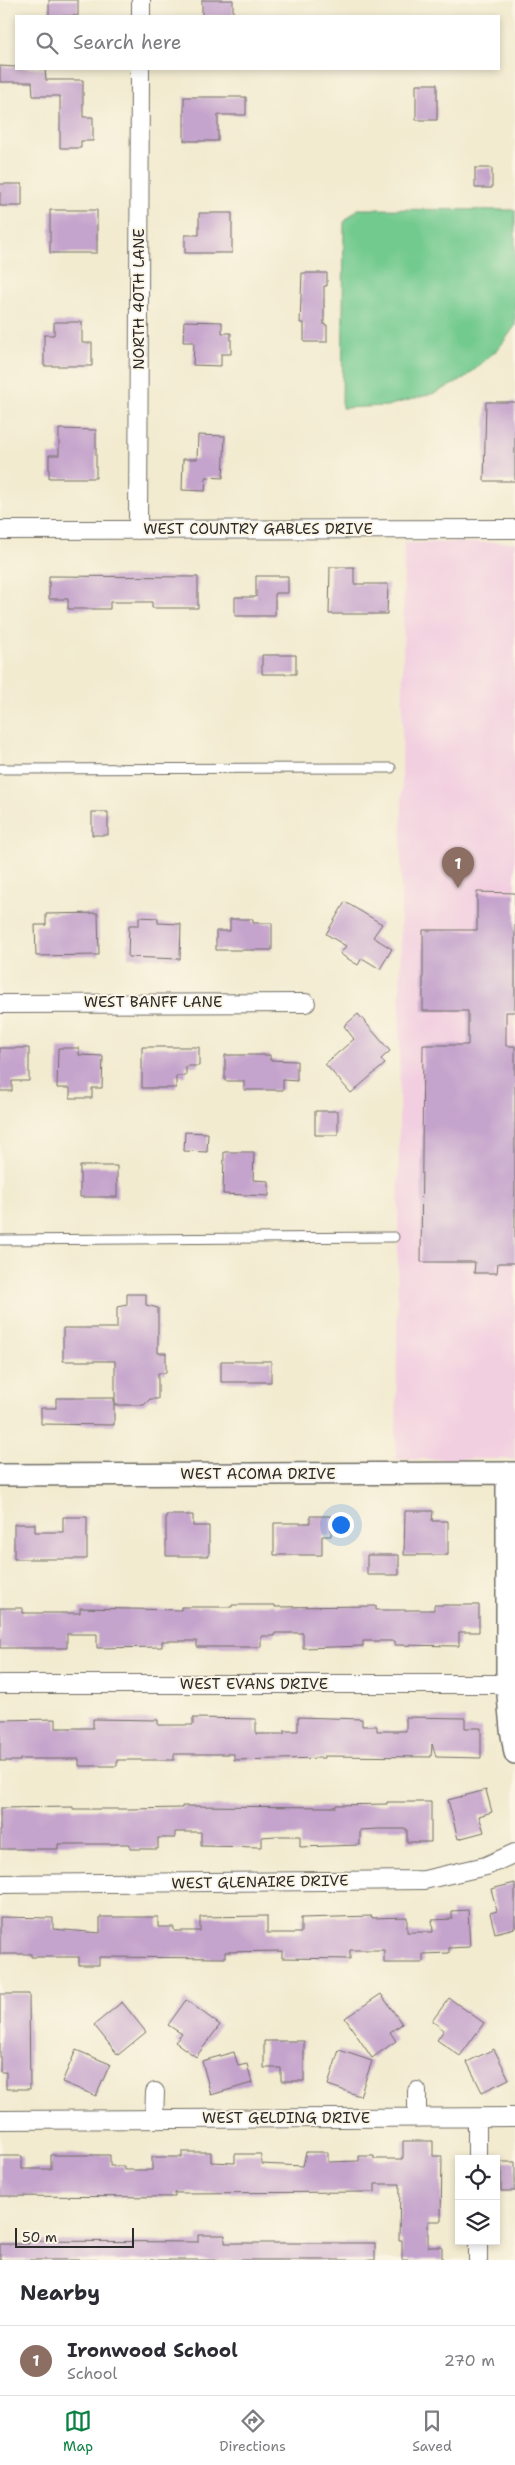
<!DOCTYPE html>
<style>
:root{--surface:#fff;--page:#f2f2f3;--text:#2b2b33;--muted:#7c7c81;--line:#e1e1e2;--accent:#0b8043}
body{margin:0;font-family:"Shantell Sans",sans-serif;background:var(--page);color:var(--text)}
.controls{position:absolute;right:15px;bottom:15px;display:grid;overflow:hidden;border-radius:0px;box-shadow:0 2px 8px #0003}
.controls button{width:45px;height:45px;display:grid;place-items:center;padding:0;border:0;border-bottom:1px solid var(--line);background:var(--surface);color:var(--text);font:25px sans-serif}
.scale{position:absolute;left:15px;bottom:12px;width:119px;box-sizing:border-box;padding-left:5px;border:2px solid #2b2b2b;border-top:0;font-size:14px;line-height:18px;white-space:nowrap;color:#2b2b2b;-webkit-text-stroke:4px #fcf5e5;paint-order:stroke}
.you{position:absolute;left:340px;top:1524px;width:18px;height:18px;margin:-12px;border:4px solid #fff;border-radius:50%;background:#1a73e8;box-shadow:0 0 0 8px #1a73e833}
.badge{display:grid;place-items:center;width:32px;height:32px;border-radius:50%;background:var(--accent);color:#fff;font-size:16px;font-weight:700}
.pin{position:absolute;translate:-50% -41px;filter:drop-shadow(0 1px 2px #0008)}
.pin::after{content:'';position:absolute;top:26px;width:18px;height:15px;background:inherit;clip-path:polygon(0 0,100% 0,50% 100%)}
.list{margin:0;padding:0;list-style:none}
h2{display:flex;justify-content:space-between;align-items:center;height:65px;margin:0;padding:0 20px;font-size:21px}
h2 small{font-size:16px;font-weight:400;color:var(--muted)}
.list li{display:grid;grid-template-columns:32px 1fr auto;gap:15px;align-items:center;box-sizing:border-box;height:70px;padding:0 20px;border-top:1px solid var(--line)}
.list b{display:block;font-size:19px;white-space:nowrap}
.list p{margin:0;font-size:16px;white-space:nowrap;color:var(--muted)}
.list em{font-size:16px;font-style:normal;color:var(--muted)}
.icon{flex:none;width:28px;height:28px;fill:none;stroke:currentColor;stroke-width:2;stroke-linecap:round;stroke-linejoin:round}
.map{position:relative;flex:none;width:515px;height:2260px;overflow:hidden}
.search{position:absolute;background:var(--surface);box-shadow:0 2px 8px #0003;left:15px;right:15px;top:15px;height:55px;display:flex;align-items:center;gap:12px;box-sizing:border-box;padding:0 18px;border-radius:0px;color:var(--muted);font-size:19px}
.sheet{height:135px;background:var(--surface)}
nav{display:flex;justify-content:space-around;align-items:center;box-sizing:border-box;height:70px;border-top:1px solid var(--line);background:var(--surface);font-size:14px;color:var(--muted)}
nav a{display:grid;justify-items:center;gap:2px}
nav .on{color:var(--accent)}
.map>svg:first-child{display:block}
.built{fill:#f2cfe0}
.green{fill:#73ca8f;stroke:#4f7a5d}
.building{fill:#c4a3cc}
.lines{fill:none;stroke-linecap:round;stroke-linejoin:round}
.service-casing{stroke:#716e65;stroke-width:11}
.minor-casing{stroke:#716e65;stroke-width:20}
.tertiary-casing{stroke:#716e65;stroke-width:24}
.service{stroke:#fff;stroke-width:9}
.minor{stroke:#fff;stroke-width:18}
.tertiary{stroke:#fff;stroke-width:21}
.labels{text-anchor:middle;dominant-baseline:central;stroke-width:4;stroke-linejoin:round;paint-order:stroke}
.street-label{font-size:15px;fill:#2b2b2b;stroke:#fcf5e5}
</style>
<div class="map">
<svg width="515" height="2260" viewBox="0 0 515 2260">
<rect width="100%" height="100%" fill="#fcf5e5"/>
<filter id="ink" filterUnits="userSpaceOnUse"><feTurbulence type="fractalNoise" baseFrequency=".02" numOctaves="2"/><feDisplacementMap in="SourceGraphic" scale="10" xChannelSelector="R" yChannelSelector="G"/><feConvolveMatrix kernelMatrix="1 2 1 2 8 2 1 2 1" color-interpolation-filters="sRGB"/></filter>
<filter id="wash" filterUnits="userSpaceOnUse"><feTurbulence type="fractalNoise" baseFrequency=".0096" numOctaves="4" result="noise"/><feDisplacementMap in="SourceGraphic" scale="20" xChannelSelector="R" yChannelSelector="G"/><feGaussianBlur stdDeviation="1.12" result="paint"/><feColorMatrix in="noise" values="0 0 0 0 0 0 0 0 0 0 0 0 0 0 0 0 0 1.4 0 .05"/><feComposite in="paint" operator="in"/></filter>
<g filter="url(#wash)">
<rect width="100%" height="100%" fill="#f2ebd0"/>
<path class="built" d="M515 542V1459H396L404 543Z"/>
<path class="green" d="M358 209 515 210V326L499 348 464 379 435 393 387 406 342 408 344 222Z"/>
<g id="blocks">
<path class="building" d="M49 0H78V16H49Z
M202 0H233V16H202Z
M0 66 45 69 46 80H83V117H93V141H81V148H60V96H33L32 82H0Z
M416 84H437V120H416Z
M184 97H246V115H218V141H184Z
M475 168H492V188H475Z
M0 184H22V206H0Z
M50 210H97V253H50Z
M199 213H232V253H185V235H199Z
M302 273H327V286H324V325H327V342H304V323H300Z
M184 321 222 322V333H231V354H221V366L193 365 194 342H183Z
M54 322H82V343H92V366H44V335H54Z
M486 402H515V481H484Z
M59 429 96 430V478H49V455H59Z
M198 435 225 436 223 478 206 477 205 491 182 490 183 459H197Z
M330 567H354V584H388L387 614H329Z
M49 576 198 577V608H152V602H110V609H68V599H49Z
M256 576H288V593H275V616H235V597H256Z
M262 655H296V674H262Z
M92 812H108V835H92Z
M477 892 515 893V1012H506V1046H515V1263H498L497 1273H474L475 1262H421L423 1045H468V1011H423V930H477Z
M345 902 382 924 373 937 392 949 380 969 362 958 358 965 340 954 346 946 326 934Z
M98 913 99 955 36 956 35 925H46V914Z
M139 917 158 918V923L181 924 180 959 128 957 129 925H139Z
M230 919H253V923H272V950H216V931H230Z
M358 1014 390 1051 381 1059 385 1064 351 1093 325 1064 354 1039 344 1026Z
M142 1047H199V1066H186V1076H176V1088H142Z
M0 1048H29V1081H12V1091H0Z
M58 1048H79V1055L103 1056 102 1088H92V1098H70V1088H57Z
M225 1055H270V1060L297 1061V1081L283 1080V1090H244V1081H225Z
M315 1111H338V1135H315Z
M185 1132 208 1133 207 1152 184 1151Z
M224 1152H254L253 1180 269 1181V1196L223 1194Z
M80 1166H117V1197H80Z
M127 1294H146V1305L158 1308V1353H166V1373H158V1399H150L144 1405H115V1361H63V1328H117V1307L127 1305Z
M221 1361H271V1382H221Z
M56 1398H114V1425L41 1424V1408H56Z
M405 1511H433L432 1521H448V1555H404Z
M166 1515H193V1526H209V1556H166Z
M310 1516H331V1536H322V1555H274V1523H310Z
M63 1517H87V1559H14V1524H35V1532H63Z
M367 1555H399V1575H367Z
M232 1605H275V1607L376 1606V1610H434V1605H479V1632H459V1646L395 1645V1641H363V1646L303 1648V1633H275V1636H261V1647H197V1641H162V1647L97 1648V1634H67V1648H0V1608H23V1613H80V1608L181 1610V1607H232Z
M298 1717 362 1719V1726H377V1731H406V1717L465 1718V1728H481V1758L436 1757 432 1744 431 1757 324 1756V1758L234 1760V1754H174V1760H117V1766H79V1759H20V1761H0V1720L56 1719V1728H93V1719L158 1720V1725H193V1718L256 1719V1734H284V1731H298Z
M486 1790 492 1812 479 1816 484 1832 458 1839 448 1800Z
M387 1802H431V1842H407V1829H379L360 1830V1845L300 1847V1836H276L262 1837V1847L201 1846V1832H175V1838H158V1849H130V1844H58V1849H0V1808L73 1807V1809H130L182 1808V1806L336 1807V1805L387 1804Z
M515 1883V1928L495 1933 490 1913 497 1911 491 1889Z
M468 1910 470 1947 449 1948V1953L423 1954V1963H384V1950H350V1959L282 1958V1951L225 1952V1958L99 1957V1965H79V1957H31V1954H0V1917L53 1918V1929L100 1933V1917H158V1927H174V1931H200V1917L267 1916V1933H301V1918L372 1916V1918L407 1917V1932H433L432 1920 452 1919V1911Z
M0 1994H29L30 2089H6V2072H0Z
M381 1994 402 2024 390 2032 396 2041 372 2058 345 2018Z
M449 1998 484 2023 460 2056 437 2040 444 2030 432 2021Z
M186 2000 220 2025 196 2057 175 2042 182 2034 168 2025Z
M122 2002 146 2032 118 2055 94 2025Z
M264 2041H304V2081H281V2068H264Z
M494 2049 509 2079 482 2092 467 2062Z
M76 2050 110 2064 96 2096 62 2082Z
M339 2050 372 2061 360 2096 328 2085Z
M234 2052 238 2066 247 2064 252 2083 211 2095 202 2061Z
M403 2141H433V2156H442L441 2221H428V2247H442V2260H402V2240H399L400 2184H375V2192L175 2193V2197L0 2196V2156H22V2169H51V2155H110V2166H124V2170H152V2157H182V2152H211V2162L235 2163V2154H261V2164L303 2166 306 2152H328V2162L359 2161V2156H374V2159H403Z
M501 2162H515V2191H501Z
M198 2235H225V2243H375V2260H0V2244H29V2241L198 2242Z"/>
</g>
</g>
<g filter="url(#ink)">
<use href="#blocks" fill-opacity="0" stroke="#716e65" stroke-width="1"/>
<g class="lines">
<g class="service-casing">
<path id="service" d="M0 769 391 768
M0 1240 394 1237"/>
</g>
<g class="minor-casing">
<path id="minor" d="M141 16V0
M0 530 515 529
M138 530 140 69
M0 1004 306 1003
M0 1684H507
M0 1884 424 1880 486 1866 515 1853
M417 2091V2118
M477 2118V2159
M154 2119 155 2092
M0 2120 515 2117
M478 2241V2260"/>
</g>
<g class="tertiary-casing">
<path id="tertiary" d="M507 1473V1684L511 1729 515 1753
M0 1475 515 1473"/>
</g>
<use href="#service" class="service"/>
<use href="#minor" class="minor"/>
<use href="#tertiary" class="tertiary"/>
</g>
</g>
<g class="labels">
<g class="street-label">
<text transform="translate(139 299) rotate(-90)">NORTH 40TH LANE</text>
<text x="258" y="529">WEST COUNTRY GABLES DRIVE</text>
<text x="153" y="1002">WEST BANFF LANE</text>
<text x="258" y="1474">WEST ACOMA DRIVE</text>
<text x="254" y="1684">WEST EVANS DRIVE</text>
<text transform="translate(260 1882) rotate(-1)">WEST GLENAIRE DRIVE</text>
<text x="286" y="2118">WEST GELDING DRIVE</text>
</g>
</g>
</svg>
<div class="controls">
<button><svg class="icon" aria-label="locate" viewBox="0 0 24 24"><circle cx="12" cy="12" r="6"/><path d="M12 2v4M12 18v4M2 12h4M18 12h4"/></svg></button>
<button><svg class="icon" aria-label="layers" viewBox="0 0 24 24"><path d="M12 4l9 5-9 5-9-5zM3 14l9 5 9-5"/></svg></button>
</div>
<div class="scale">50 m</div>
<div class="you"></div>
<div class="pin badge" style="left:458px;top:888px;background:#8d6e63">1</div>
<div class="search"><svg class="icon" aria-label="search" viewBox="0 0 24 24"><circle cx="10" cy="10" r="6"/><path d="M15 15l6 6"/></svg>Search here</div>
</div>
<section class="sheet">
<h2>Nearby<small></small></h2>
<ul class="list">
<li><span class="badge" style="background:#8d6e63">1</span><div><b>Ironwood School</b><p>School</p></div><em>270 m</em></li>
</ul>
</section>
<nav>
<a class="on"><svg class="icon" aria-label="map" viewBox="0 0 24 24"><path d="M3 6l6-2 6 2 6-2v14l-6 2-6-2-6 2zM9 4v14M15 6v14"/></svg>Map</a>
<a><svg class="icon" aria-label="directions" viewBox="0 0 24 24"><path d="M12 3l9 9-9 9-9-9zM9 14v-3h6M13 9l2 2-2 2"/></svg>Directions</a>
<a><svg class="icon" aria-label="saved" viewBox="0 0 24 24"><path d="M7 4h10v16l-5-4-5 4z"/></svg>Saved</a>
</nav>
